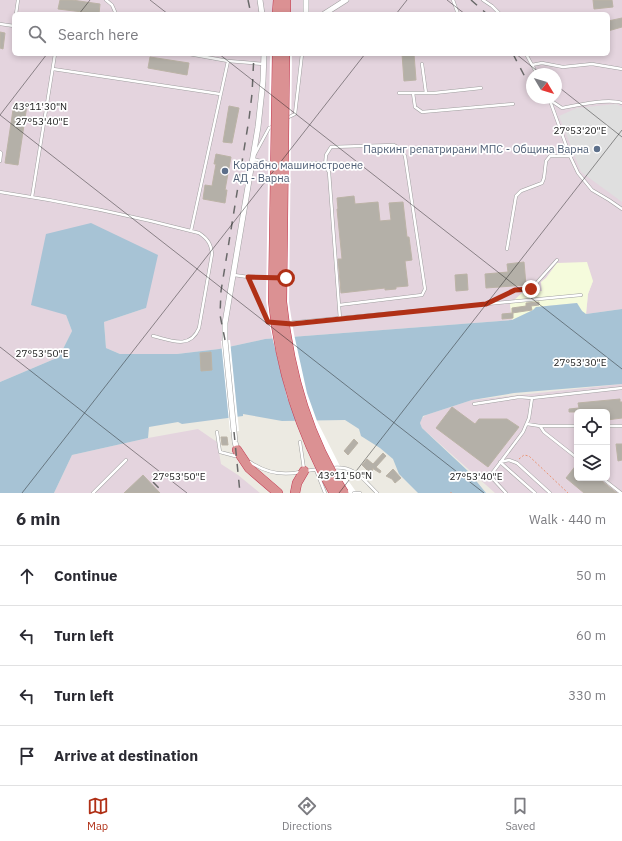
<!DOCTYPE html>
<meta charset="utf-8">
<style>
:root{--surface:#fff;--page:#f2f2f3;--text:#2b2b33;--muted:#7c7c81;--line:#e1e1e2;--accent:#b03016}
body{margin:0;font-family:"IBM Plex Sans",sans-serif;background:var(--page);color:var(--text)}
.controls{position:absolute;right:12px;bottom:12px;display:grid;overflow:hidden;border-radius:6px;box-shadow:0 2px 6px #0003}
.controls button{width:36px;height:36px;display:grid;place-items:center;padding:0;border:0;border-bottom:1px solid var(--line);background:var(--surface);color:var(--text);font:20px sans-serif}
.compass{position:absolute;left:526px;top:68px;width:36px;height:36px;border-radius:50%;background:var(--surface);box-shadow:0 2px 6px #0003;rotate:128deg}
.stop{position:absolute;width:12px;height:12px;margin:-9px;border:3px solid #b03016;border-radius:50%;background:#fff}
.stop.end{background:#b03016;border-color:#fff;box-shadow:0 1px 4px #0008}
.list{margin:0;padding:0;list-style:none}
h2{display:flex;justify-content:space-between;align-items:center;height:52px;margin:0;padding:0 16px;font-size:17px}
h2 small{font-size:13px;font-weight:400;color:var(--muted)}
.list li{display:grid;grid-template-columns:26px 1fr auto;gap:12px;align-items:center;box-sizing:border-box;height:60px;padding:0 16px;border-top:1px solid var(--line)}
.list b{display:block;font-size:15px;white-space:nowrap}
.list em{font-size:13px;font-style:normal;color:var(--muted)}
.icon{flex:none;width:22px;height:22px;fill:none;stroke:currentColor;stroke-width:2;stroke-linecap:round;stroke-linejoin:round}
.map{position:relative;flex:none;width:622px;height:493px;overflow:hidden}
.search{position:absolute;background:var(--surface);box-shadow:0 2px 6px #0003;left:12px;right:12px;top:12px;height:44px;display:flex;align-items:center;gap:10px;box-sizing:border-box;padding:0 14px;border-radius:6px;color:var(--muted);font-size:15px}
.sheet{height:292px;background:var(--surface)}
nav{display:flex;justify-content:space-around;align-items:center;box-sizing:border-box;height:56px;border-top:1px solid var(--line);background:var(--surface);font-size:11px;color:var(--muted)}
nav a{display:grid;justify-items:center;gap:2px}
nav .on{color:var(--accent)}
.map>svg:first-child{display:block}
.industrial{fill:#e4d4de;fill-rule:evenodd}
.education{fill:#f5fbdc}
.parking{fill:#dfdfdf}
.water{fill:#a7c3d5}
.pier{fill:#fff}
.building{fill:#b4b0a8;stroke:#bbb3a6}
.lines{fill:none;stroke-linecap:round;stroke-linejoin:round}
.lane-casing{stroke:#9f9f9f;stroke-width:3.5}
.street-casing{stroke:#9f9f9f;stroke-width:6}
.highway-casing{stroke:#c1374f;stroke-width:10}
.path{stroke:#e99475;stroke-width:1;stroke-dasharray:2 2;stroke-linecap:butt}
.lane{stroke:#fff;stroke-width:2.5}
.street{stroke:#fff;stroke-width:5}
.highway{stroke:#db9193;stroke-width:9}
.rail{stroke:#696969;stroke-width:1.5;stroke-dasharray:8 8;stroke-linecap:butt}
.highway-bridge-casing{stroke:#c1374f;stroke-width:10;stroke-linecap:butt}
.highway-bridge{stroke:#db9193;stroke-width:9}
.route{stroke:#b03016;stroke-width:5}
.ticks{fill:none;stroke:#1b1b1b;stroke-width:1;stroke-opacity:0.45}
.service-dot{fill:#5c6f8a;stroke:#fff;stroke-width:1.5}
.labels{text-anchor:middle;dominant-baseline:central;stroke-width:3.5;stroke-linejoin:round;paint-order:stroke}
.service-label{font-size:11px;fill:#4e5e75;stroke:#fff;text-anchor:end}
.ticks-label{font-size:10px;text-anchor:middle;fill:#1b1b1b;stroke:#fff;stroke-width:3.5;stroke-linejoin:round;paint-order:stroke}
</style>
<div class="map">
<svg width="622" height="493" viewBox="0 0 622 493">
<rect width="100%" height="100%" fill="#eceae2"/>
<path class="industrial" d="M0 0H622V309L586 314 588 294 593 281 557 263 546 278 541 282 542 291 522 293 510 304 512 320 265 339 219 349 177 354H120L106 348 104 322 146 308 66 315 72 331 59 357 0 382ZM14 14H608V54H14ZM532 74H556V98H532Z
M622 384V493H495L422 428 420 423 422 418 426 415 472 400ZM577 412H607V478H577Z
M198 429 217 442 221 464 238 475 260 493H54L72 455 148 438Z"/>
<path class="education" d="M587 262 593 281 588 294 586 314 582 311 577 303 536 307 533 310 512 320 510 304 522 293 542 291 541 282 546 278 557 263Z"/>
<path class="parking" d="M616 104 622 107V202L581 172 559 116 577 108Z"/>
<path class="water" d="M91 223 158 255 146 308 104 322 106 348 120 354H177L219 349 265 339 512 320 533 310 536 307 577 303 582 311 586 314 622 309V384L514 393 472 400 423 416 420 423 422 428 469 472 486 493H418L399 474 393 459 380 448 361 436 359 429 345 420 282 421 243 414V416L182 424 178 422 149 427 148 438 72 455 54 493H0V382L59 357 72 331 66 315 31 305 46 234Z"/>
<path class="pier" d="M270 54H292L289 303 294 334 307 393 317 421 345 476 357 493H329L311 458 287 397 270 328 266 301Z
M230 340 239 431 230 432 221 341Z"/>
<path class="building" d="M60 0H72L100 4 99 14 58 9Z
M593 0H612L613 7 594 9Z
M622 18V27L608 31V21Z
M0 32 5 33 3 49 0 48Z
M402 54H414L416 80 404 81Z
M150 57 189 63 187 75 148 68Z
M14 103 27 105 18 165 5 163Z
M229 106 239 108 232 143 223 142Z
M216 154 231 157 225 190H227L225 203 203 199 205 185 212 186 216 164H214Z
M354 196 355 204 378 202 380 221 391 220 389 203 403 202 407 237H409L412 260 405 261 408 286 396 287V289L385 290V288L341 293 338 259H342L337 209H338L337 198Z
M524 262 526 285 486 288 485 274 508 272 507 264Z
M467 274 468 290 456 291 455 275Z
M539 302V305L531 306 532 310 512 313V308L526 306V303Z
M513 313V318L502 319V314Z
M211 352 212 370 201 371 200 353Z
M620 399V402H622V418L607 420V412H569V409L579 408 578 403Z
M452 407 475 424 479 419H507L519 427 488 467 436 428Z
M221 437H227L228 445H222Z
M354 439 358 443 348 455 344 451Z
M616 444H622V460L618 461Z
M383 453 386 456 376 467 381 471 380 473 372 468 373 470 370 473 362 465 367 459 373 464Z
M577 464V478H598L617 493H584L566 478Z
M393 469 401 478 395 483 392 479 386 476Z
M143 475 160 493H124Z"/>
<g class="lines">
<g class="lane-casing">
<path id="lane" d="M106 0 112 5 116 14
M453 0 458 14
M483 0 492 6 500 14
M16 14 18 0
M0 24 14 26
M189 54 228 61 264 64
M526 54 537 74
M422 64 426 93
M532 65 542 63 563 67 592 64 622 69
M53 69 220 94
M399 93H434L481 88
M413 93 415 107 422 112 513 104
M549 98 570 156 578 173 592 190 609 200 622 209
M550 100 562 108C577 105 608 98 622 103
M287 118 295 114 302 54
M0 152 1 153 0 161
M255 154 269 128 274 126
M253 159 272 164
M285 164 319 163 325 166 329 172 340 319
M325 166 326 155 331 147 394 145 401 149 405 156 425 289 422 295 339 305
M0 192C67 202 134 216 199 233 208 239 211 244 212 254L199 328C190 350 170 340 153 336
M32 197 55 54
M191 231 228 61
M507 249 516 196 521 191 542 183 544 178 546 161 550 156H570
M234 275 248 277 268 322H274
M248 277 272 278
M488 303 515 290 531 289 557 260
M287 323 581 295
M474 404 519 397 532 398 622 388
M527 424 540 426H577
M540 426 544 432 577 458
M607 426H622
M217 432 220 452 235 456 236 453
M300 442 304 469
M250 462C266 473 282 476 300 472
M500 462 509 460 517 463 550 493
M500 462 535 493
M331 468C354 465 362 478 377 493
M316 470 325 493
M305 471 320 469
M602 478 621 493
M93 493 126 460
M354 493H360
M506 493 493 479V472L523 432 529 418 532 398"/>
</g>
<g class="street-casing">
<path id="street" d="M260 0 262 14
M306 14V0
M324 14 346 0
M237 450 235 442 225 340V323L258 127 263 81 264 54"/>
</g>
<g class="highway-casing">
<path id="highway" d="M277 14 278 0
M286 14V0
M237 450 249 468 278 493
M295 493 297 483 304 471"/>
</g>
<path class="path" d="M519 459 524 455 529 456 568 493
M451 492V493"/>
<use href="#lane" class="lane"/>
<use href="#street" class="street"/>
<use href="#highway" class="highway"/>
<path class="rail" d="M248 0 251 14
M471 0 487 14
M513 54 525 77
M225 340 220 315 221 291 249 119 252 94 254 54
M234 432 240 493
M153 482 164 493"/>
<g class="highway-bridge-casing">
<path id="highway-bridge" d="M277 54 273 301C280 370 300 433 334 493
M285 54 282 302C289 370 306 435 344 493"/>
</g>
<use href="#highway-bridge" class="highway-bridge"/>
</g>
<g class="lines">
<path class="route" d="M286 278 248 277 268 322 292 324 486 304 515 290 531 289"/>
</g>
<path class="ticks" d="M150 0 168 14M447 0 465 14M79 14 90 0M396 14 407 0M219 54 622 369M516 54 541 74M556 85 622 137M0 115 484 493M0 115 47 54M0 347 187 493M22 493 365 54M339 493 622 130"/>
<g class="service-dot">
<circle cx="597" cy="149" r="4"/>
<circle cx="225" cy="171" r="4"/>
</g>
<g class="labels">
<g class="service-label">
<text x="589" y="149">Паркинг репатрирани МПС - Община Варна</text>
<text x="233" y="165" text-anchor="start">Корабно машиностроене<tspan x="233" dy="13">АД - Варна</tspan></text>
</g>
</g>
<g class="ticks-label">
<text x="40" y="110">43°11'30"N</text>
<text x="42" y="125">27°53'40"E</text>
<text x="580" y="134">27°53'20"E</text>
<text x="42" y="357">27°53'50"E</text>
<text x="580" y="366">27°53'30"E</text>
<text x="345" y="479">43°11'50"N</text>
<text x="179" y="480">27°53'50"E</text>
<text x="476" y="480">27°53'40"E</text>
</g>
</svg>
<div class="controls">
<button><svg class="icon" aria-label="locate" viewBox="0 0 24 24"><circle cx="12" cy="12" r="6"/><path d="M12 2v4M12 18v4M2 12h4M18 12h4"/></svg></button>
<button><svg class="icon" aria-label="layers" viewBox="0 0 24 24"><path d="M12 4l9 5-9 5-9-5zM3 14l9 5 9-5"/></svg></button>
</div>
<svg class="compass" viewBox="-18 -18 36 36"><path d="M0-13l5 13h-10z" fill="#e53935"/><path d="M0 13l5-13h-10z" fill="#7c7c81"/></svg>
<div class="stop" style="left:286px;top:278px"></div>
<div class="stop end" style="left:531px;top:289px"></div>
<div class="search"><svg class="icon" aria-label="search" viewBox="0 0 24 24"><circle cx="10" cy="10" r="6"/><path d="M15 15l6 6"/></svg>Search here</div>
</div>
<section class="sheet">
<h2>6 min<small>Walk · 440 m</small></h2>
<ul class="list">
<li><svg class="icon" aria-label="ahead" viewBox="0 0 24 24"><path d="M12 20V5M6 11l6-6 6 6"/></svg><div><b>Continue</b></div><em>50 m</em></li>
<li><svg class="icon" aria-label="left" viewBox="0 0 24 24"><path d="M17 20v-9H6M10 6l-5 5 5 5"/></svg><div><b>Turn left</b></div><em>60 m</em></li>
<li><svg class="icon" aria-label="left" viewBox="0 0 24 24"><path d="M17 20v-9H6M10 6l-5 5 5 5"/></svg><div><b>Turn left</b></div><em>330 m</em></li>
<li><svg class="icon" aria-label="arrive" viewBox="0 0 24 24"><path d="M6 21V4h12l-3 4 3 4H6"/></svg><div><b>Arrive at destination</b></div></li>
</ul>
</section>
<nav>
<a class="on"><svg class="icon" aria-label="map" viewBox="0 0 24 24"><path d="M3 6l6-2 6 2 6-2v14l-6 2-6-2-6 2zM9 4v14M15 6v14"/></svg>Map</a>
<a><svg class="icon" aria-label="directions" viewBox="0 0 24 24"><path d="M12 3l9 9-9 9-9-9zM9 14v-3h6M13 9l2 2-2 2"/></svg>Directions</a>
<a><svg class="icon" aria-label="saved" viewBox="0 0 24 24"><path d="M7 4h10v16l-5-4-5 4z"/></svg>Saved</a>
</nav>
